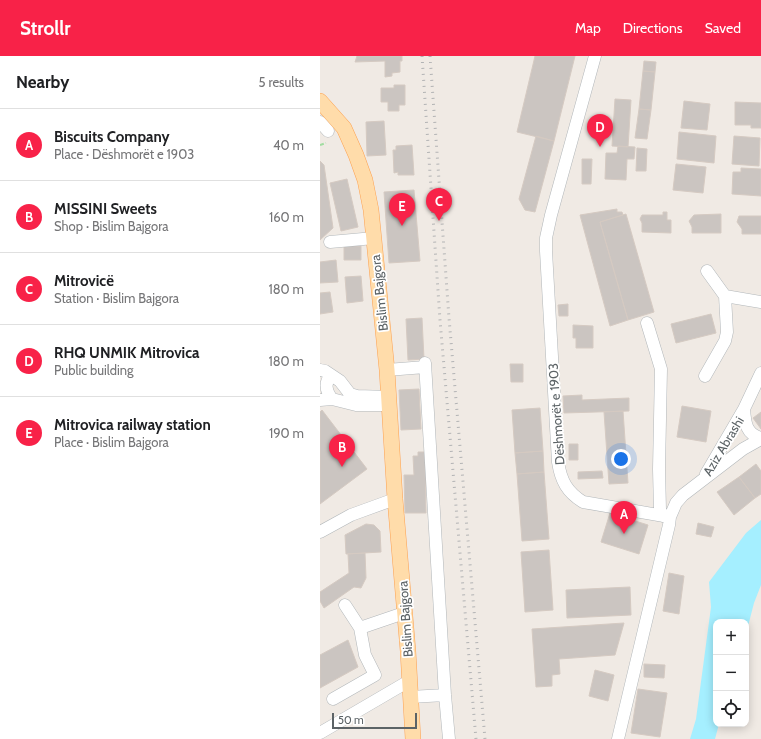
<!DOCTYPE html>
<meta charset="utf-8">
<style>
:root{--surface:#fff;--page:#f2f2f2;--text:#202124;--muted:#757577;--line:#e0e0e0;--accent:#f82248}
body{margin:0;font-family:Cabin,sans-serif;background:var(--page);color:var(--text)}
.controls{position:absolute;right:12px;bottom:12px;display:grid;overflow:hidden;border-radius:8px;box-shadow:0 2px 10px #0003}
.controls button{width:36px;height:36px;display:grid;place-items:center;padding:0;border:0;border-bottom:1px solid var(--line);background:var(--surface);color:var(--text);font:20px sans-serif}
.scale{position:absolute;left:12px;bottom:10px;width:85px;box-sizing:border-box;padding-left:4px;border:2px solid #5c6366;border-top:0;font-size:11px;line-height:14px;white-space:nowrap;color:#5c6366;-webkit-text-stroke:3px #fff;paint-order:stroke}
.you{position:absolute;left:301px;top:403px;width:14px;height:14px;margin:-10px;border:3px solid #fff;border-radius:50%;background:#1a73e8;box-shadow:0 0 0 6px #1a73e833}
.badge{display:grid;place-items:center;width:26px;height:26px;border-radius:50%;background:var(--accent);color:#fff;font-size:13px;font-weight:700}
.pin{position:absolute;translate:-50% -33px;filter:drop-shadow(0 1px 2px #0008)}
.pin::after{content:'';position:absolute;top:21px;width:14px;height:12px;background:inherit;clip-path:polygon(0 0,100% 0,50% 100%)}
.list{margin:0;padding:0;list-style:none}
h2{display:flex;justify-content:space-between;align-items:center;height:52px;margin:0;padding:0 16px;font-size:17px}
h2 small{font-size:13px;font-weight:400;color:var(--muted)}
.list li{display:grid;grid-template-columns:26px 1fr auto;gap:12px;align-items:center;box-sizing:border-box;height:72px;padding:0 16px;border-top:1px solid var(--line)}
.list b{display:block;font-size:15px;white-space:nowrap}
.list p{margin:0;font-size:13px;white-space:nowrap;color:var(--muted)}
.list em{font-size:13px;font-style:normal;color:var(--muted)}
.icon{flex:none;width:22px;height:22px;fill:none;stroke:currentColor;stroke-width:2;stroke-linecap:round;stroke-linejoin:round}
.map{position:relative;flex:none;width:441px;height:683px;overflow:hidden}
header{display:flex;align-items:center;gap:24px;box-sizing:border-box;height:56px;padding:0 20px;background:var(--accent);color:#fff}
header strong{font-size:19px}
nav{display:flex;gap:22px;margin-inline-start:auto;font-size:14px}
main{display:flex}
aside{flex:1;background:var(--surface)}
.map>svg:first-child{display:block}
.water{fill:#a5efff}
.building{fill:#cbc5c1;stroke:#d5cac2}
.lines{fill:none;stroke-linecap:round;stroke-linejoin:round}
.minor-casing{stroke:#b2b7ba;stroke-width:13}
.major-casing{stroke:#fda150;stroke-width:16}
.path{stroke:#a1dda1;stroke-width:2;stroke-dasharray:4 2;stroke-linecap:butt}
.minor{stroke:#fff;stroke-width:12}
.major{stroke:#ffdcaa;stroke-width:15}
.rail{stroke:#b2b3b4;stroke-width:3;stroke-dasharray:1 5;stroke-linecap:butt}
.labels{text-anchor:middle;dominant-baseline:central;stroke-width:3.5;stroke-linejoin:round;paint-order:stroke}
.street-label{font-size:13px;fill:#5c6366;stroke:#fff}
</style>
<header>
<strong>Strollr</strong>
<nav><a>Map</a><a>Directions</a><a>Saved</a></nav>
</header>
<main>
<aside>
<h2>Nearby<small>5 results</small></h2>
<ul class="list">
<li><span class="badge">A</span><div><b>Biscuits Company</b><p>Place · Dëshmorët e 1903</p></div><em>40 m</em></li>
<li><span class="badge">B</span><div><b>MISSINI Sweets</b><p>Shop · Bislim Bajgora</p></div><em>160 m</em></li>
<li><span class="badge">C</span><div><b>Mitrovicë</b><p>Station · Bislim Bajgora</p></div><em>180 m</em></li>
<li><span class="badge">D</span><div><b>RHQ UNMIK Mitrovica</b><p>Public building</p></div><em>180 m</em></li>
<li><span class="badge">E</span><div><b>Mitrovica railway station</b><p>Place · Bislim Bajgora</p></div><em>190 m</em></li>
</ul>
</aside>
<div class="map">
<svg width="441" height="683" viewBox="0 0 441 683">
<rect width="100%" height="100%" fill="#f0eae4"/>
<path class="water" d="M441 464V529L434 547 426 578V566H396V668H399L395 683H370L376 663 391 551 389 526 426 477Z"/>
<path class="building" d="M37 0H82V5H80V16L72 17V20L65 21V5L35 6Z
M215 0H255L234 85 197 76Z
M324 5 336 6 335 16 323 15Z
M323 15 335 16 331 54 319 53Z
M74 29H85V49H79V55H68V46H61V32H74Z
M295 43 311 44 308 91 292 90Z
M364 45 390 48 387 74 361 72Z
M415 46 441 47V72H431V69H415Z
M319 53 331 54 327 83 315 82Z
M64 65 66 99 47 100 46 66Z
M359 76 396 80 394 107 357 103Z
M216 80 234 85 215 156 205 154 199 143Z
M414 80 440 82 439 110 412 108Z
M92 89 94 119H78V116L74 117 73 94H76V90Z
M298 90 315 91 314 103H307L306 124 285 123 286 97H297Z
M317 92 327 93 326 115H316Z
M262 103H272L271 128H262Z
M0 105 4 109 13 172 0 184Z
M356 108 386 111 383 137 353 134Z
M421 112 441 113V140L412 138 413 116H421Z
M27 123 38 171 21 175 10 127Z
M94 134 100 205 69 207 64 136Z
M297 153V156H302L303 159 280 166 308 264 290 270 260 159Z
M343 156H347V164H351V177L322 176V167L320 163 322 159H343Z
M306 158 334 256 308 264 280 166Z
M401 158V177H372V171L369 165 374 159Z
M419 160H441V178H422V173L417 166Z
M24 190H41V204H24Z
M16 204 18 226 0 227V206Z
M41 220 43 245 27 247 25 221Z
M10 236 13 256 0 258V237Z
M248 248V260H239L238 249Z
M391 258 396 277 356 287 351 268Z
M102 262 104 303 88 304 86 263Z
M253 269 273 270V292H256V282H253Z
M190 308H203V326H191Z
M99 333 101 373 81 374 79 334Z
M262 339V344L309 342V355L244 357 243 340Z
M362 350 391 355 386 386 357 381Z
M220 352 223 395 195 397 192 354Z
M2 354 47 413 0 448V356Z
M303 355 308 427 289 428 284 356Z
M441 356V373L433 362Z
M249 388H258V404H249Z
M223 395 224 416 197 418 195 397Z
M98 396H105L106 457H85L84 419H94L93 400H98Z
M436 408 441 415V438L435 442 419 421Z
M282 415 283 422 258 423V416Z
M224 416 229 483 202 485 197 418Z
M419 421 435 442 414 459 397 436Z
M290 457 328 469 319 498 281 486Z
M378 467 394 471 391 481 376 478Z
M46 468 54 469 60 475 61 496 26 498 25 479Z
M229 494 233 554 205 556 201 496Z
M45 497 46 522 41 532 34 531 4 552 0 545V536L29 517 28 498Z
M349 517 364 520 359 558 343 555Z
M310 531 311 559 247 562 246 534Z
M304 567 295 599 239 603 240 618 232 619V630L216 631 212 573Z
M28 584 38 611 0 632V599Z
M324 608 345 609 344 622 324 621Z
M275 614 294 619 288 645 269 640Z
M318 633 347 637 340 681 311 677Z"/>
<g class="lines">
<g class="minor-casing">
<path id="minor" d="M275 0 231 159 226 182V195L238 406C241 425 247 436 263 446L350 461
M0 66 8 75
M10 186 54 182
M405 240 441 246
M327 267 341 313 339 413 340 454 343 460
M105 307 125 639 129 683
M0 314 5 315 20 325 30 338 37 340 69 341
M67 314 105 311
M11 319C4 327 6 335 12 343
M385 320 405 285 407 276 405 240 387 215
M0 344 12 343 36 349H66
M424 353C425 367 426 378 441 382
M386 418 424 353 441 317
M0 476 31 459 75 443
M25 549 40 572 84 557
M90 641 125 639
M13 643 55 619 45 599 40 572
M0 677 89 625
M298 683 349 469 350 461 356 447 363 439 423 393 441 383"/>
</g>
<g class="major-casing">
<path id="major" d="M0 45 24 72 36 99 45 124 51 154 67 314 75 443 88 595 93 683"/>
</g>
<path class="path" d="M0 89 6 87"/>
<use href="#minor" class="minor"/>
<use href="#major" class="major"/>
<path class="rail" d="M102 0 120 264 156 683
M110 0 129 262 165 683"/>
</g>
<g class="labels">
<g class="street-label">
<text transform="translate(59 237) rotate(-96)">Bislim Bajgora</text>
<text transform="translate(236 358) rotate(-94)">Dëshmorët e 1903</text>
<text transform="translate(403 390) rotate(-59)">Aziz Abrashi</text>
<text transform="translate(85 563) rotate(-94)">Bislim Bajgora</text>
</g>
</g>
</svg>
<div class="controls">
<button>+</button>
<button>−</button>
<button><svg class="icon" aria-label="locate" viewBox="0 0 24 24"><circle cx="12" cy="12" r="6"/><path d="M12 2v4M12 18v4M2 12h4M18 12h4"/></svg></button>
</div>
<div class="scale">50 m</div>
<div class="you"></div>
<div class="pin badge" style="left:304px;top:478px">A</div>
<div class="pin badge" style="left:22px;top:411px">B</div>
<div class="pin badge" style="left:119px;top:165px">C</div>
<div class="pin badge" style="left:280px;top:91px">D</div>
<div class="pin badge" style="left:82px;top:170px">E</div>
</div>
</main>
